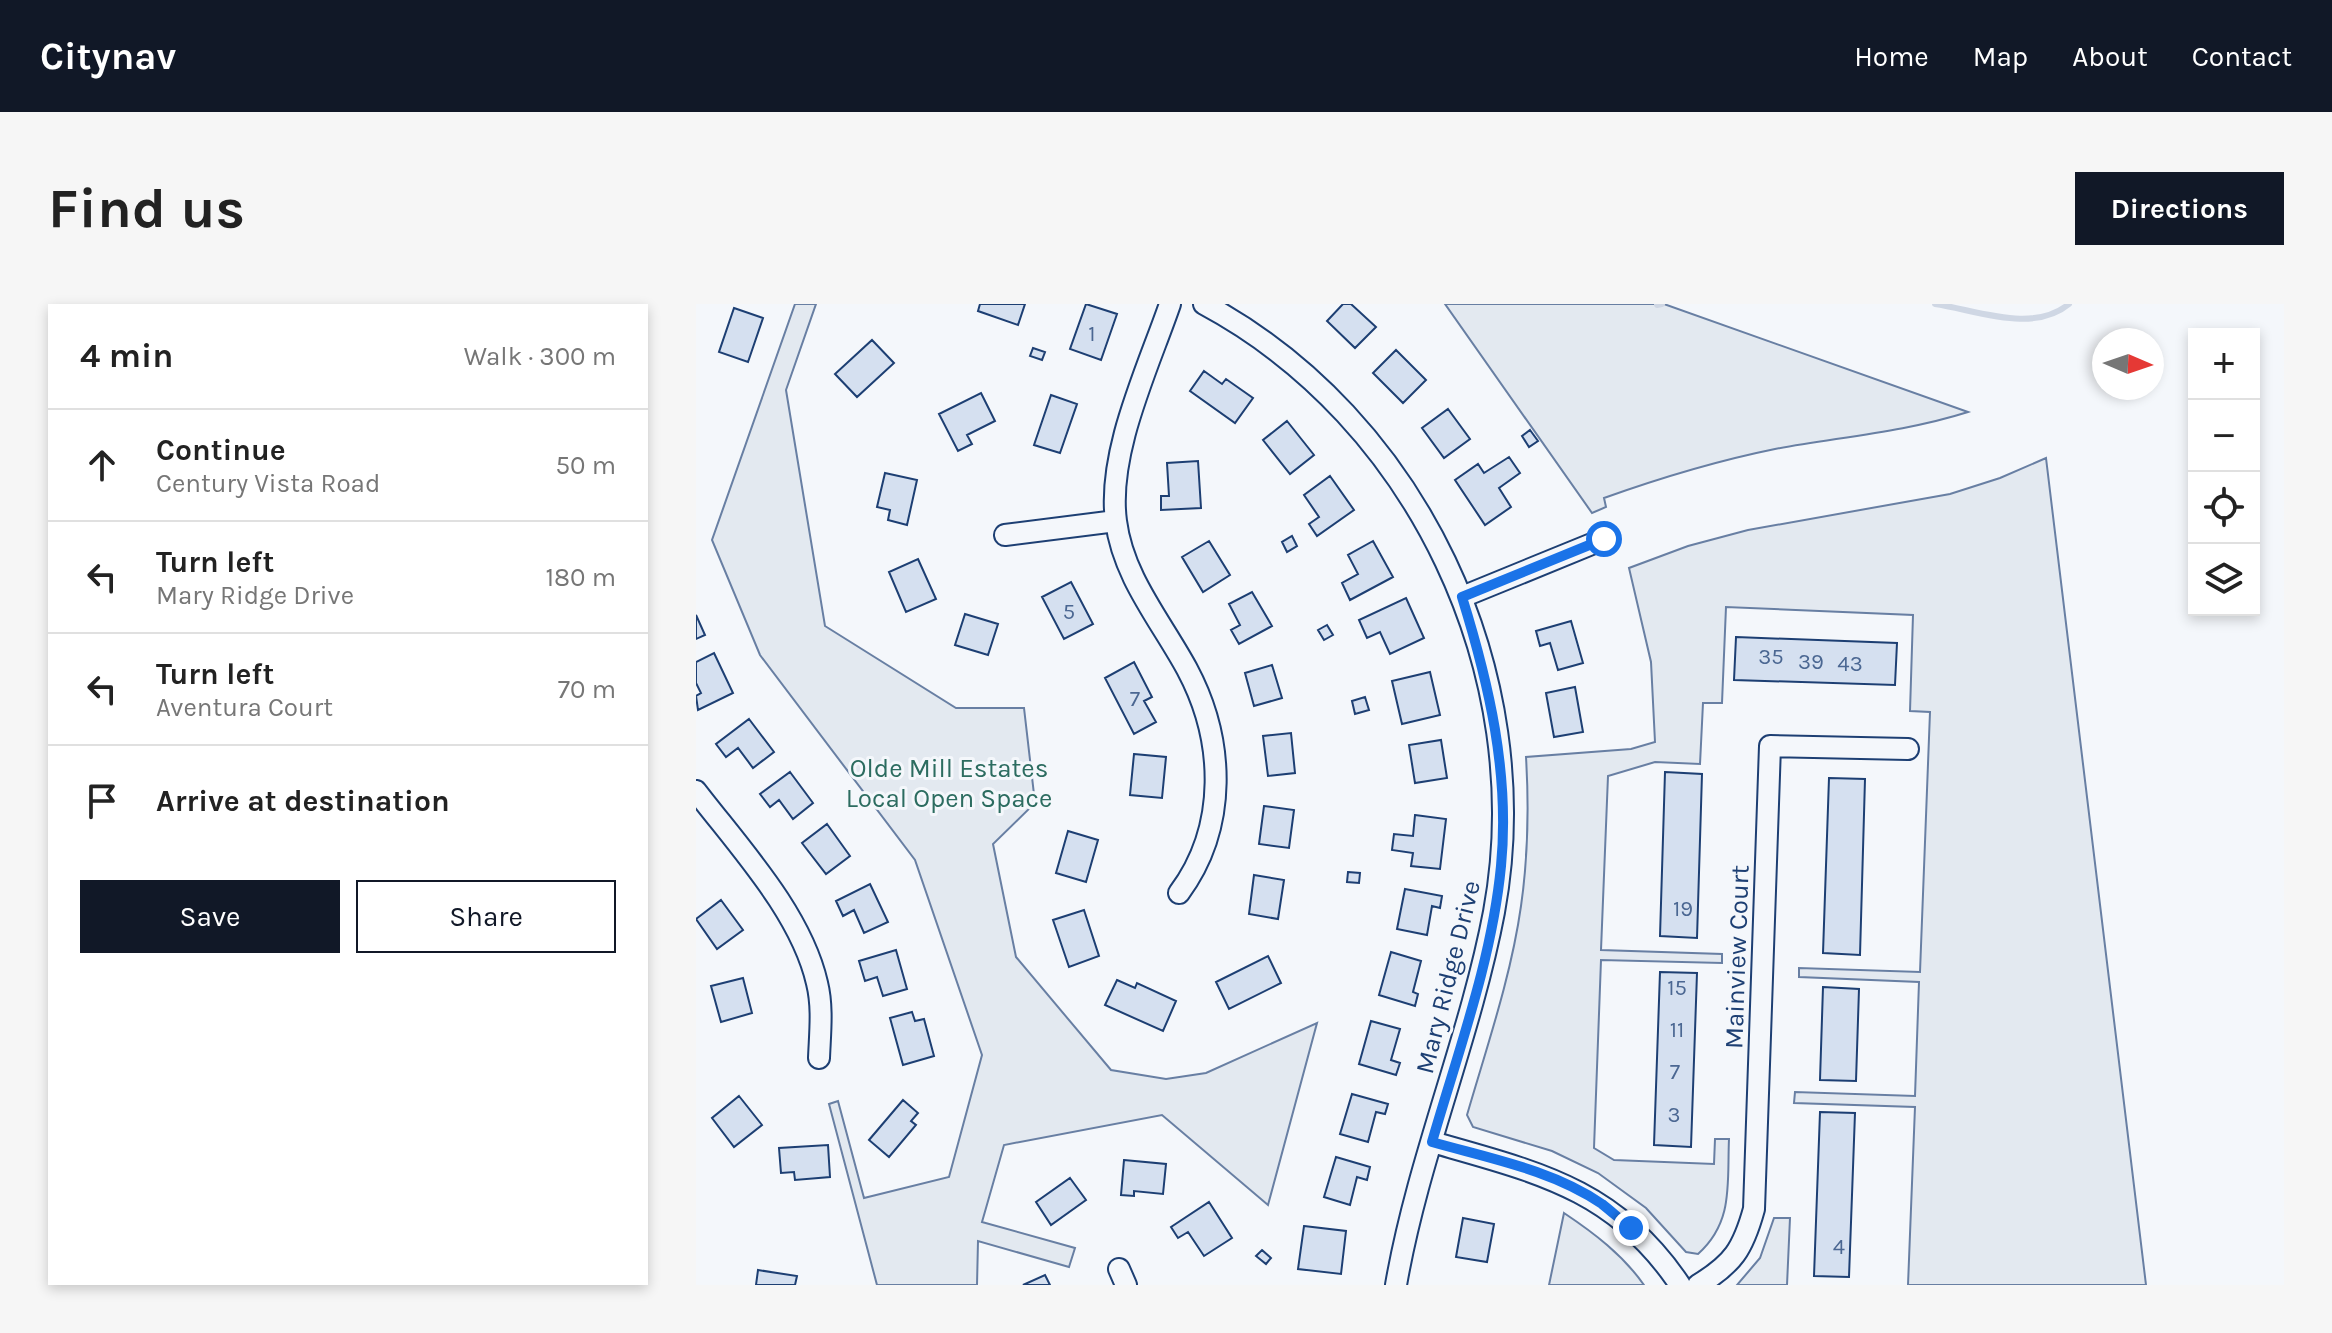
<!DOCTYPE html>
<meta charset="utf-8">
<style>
:root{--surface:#fff;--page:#f6f6f6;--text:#222;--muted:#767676;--line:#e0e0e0;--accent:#111827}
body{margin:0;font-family:Karla,sans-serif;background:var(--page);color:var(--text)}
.controls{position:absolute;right:24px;top:24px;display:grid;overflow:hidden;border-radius:0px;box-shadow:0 4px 12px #0003}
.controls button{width:72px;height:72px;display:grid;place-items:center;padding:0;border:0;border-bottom:2px solid var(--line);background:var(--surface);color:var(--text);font:40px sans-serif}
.compass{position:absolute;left:1396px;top:24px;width:72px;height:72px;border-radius:50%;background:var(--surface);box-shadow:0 4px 12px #0003;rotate:92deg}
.stop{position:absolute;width:24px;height:24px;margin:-18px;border:6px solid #1a73e8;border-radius:50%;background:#fff}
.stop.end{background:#1a73e8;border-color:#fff;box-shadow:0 2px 8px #0008}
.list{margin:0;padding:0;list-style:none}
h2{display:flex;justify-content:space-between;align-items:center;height:104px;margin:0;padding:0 32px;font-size:34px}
h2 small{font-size:26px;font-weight:400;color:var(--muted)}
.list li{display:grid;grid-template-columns:52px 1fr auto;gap:24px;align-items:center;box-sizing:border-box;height:112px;padding:0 32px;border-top:2px solid var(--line)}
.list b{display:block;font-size:30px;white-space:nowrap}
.list p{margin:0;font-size:26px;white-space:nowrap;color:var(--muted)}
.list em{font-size:26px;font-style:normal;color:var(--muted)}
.actions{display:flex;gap:16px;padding:24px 32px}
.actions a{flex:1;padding:18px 0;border:2px solid var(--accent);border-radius:0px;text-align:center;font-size:28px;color:var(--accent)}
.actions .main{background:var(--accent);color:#fff}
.icon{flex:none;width:44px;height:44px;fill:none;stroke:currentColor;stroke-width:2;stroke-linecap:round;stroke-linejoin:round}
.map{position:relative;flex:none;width:1588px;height:981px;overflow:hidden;border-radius:0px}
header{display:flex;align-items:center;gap:48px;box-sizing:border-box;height:112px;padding:0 40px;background:var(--accent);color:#fff}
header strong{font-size:38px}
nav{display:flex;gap:44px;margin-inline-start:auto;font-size:28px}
.intro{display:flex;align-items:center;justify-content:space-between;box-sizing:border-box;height:192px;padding:0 48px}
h1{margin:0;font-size:56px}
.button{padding:20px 36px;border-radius:0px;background:var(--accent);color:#fff;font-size:28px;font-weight:700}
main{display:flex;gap:48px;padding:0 48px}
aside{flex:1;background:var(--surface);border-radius:0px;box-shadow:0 4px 12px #0003}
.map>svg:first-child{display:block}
.green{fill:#e3e9f0;stroke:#687fa3;stroke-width:2}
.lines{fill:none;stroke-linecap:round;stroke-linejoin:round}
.stream{stroke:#cfd7e4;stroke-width:6}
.building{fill:#d5e0f0;stroke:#1d3f73;stroke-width:2}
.minor-casing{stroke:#1d3f73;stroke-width:24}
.minor{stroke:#f4f7fb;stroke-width:20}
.route{stroke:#1a73e8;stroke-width:10}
.labels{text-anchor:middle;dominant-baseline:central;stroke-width:6;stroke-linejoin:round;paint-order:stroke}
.number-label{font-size:22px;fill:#4b6792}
.park-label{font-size:26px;fill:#2c6c60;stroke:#f4f7fb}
.street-label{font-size:26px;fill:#1d3f73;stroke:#f4f7fb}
</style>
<header>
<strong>Citynav</strong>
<nav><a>Home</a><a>Map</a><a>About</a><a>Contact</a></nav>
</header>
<div class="intro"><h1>Find us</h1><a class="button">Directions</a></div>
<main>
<aside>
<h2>4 min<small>Walk · 300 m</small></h2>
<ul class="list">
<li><svg class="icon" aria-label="ahead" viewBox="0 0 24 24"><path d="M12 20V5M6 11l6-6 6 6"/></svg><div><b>Continue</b><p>Century Vista Road</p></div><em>50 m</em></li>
<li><svg class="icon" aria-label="left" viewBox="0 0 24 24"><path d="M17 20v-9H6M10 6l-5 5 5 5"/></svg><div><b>Turn left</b><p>Mary Ridge Drive</p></div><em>180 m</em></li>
<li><svg class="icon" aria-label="left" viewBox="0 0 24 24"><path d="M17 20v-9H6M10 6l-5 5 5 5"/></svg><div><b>Turn left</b><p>Aventura Court</p></div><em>70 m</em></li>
<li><svg class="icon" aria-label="arrive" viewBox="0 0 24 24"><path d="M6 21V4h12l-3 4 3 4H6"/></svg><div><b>Arrive at destination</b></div></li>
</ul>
<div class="actions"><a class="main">Save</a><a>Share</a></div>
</aside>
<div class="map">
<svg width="1588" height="981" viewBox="0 0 1588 981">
<rect width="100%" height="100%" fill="#f4f7fb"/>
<path class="green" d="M99 0H120L90 86 129 322 260 404H328L339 499 297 540 320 653 415 766 470 775 510 769 621 719 572 901 466 811 308 841 286 918 379 944 373 963 282 937 281 981H181L133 800 142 797 168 894 253 873 286 751 219 556 64 351 16 236Z
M749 0H968L1272 108C1209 128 1144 133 1079 145 1020 157 964 174 908 194L910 203 896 209Z
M1350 154 1450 981H1212L1219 803 1098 799 1099 788 1219 792 1223 678 1103 673V664L1224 668 1234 408 1214 407 1217 311 1030 303 1026 399H1007L1004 460 959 458 912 472 905 646 1026 650V659L905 656 898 844 918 856 1018 860 1019 835H1033C1031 879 1038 918 1002 950L990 948 950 904 902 869 856 847 777 823 771 811C791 742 815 673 825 602 832 553 833 503 830 453L935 445 959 438 955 358 933 264 992 242 1052 226 1254 190 1304 174Z
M868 909C898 929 927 951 948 981H853Z
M1078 914H1094L1091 981H1041L1064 954Z"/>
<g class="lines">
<path class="stream" d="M1239 0C1280 6 1337 30 1373 0
M961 1 966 0"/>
</g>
<path class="building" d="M284 0H329L322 21 282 7Z
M390 0 421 10 405 56 374 45Z
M647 0H655L680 23 659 44 631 17Z
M38 4 67 14 52 58 23 48Z
M176 36 198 59 161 93 139 70Z
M337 44 349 48 346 56 334 52Z
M700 46 730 76 707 99 677 69Z
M508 67 526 80 530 75 557 94 539 119 494 87Z
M285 89 299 117 271 131 276 140 262 147 243 110Z
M355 91 381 100 364 149 338 141Z
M752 105 774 135 748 154 726 124Z
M591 117 618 151 594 170 567 136Z
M834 126 842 137 833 143 826 132Z
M813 153 824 169 803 184 815 203 789 221 759 176 782 160 788 169Z
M502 157 505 204 465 206V192H473L471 159Z
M189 169 221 176 211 221 192 216 194 206 181 203Z
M634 172 658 206 621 232 613 220 623 213 608 191Z
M596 232 601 242 591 248 586 238Z
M513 237 534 271 507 288 486 253Z
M677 237 697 273 654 296 646 279 662 270 652 251Z
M222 255 240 295 210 308 193 268Z
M375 278 397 320 368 335 346 293Z
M556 288 576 322 543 340 535 326 544 321 533 300Z
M710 294 728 334 694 350 684 328 671 334 663 316Z
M269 310 302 320 292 351 259 341Z
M0 311 9 331 0 335Z
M875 317 887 359 862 366 854 339 844 342 840 327Z
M631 321 637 331 628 336 622 326Z
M1040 333 1201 339 1199 381 1038 376Z
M18 349 37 389 2 406 0 392 5 389 0 379V358Z
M438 358 456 393 448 397 460 418 438 430 409 374Z
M576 361 586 394 558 402 549 369Z
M734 368 744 411 706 420 696 377Z
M879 383 887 428 858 433 850 389Z
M669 393 673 406 659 410 656 397Z
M53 415 78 448 57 464 42 444 30 453 20 440Z
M595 429 599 469 572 472 567 432Z
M745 436 751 474 719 479 713 441Z
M438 450 470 453 466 494 434 491Z
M94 468 117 499 97 515 83 496 74 503 64 490Z
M969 468 1006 470 1001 634 964 632Z
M1133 474 1169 475 1164 651 1127 649Z
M568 502 598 506 593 544 563 540Z
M719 511 750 515 744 565 715 562 717 549 696 546 698 530 717 532Z
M131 520 154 552 130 570 106 539Z
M372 527 402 536 390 578 360 569Z
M652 568 664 569 663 579 651 578Z
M558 571 588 576 582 615 553 610Z
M174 580 192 618 168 629 158 606 147 612 140 597Z
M709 585 746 592 744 604 736 602 731 631 701 625Z
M25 596 47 626 21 645 0 615Z
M388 606 403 652 373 663 357 616Z
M200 646 211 685 187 692 181 673 169 677 163 657Z
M695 648 725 657 717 688 722 690 719 702 683 691Z
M572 652 585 679 533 705 520 678Z
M964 668 1001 669 995 843 958 841Z
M47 674 56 709 25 718 15 682Z
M421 676 439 684 441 679 480 697 467 727 409 701Z
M1127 683 1163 685 1160 777 1124 776Z
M216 708 219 717 228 715 238 752 207 761 194 714Z
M675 717 704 725 695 756 704 759 700 771 663 760Z
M656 790 692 800 689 810 680 808 672 838 644 830Z
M43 792 66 821 38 843 16 814Z
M207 796 222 809 215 817 220 821 193 853 173 836Z
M1124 808 1159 809 1153 973 1118 972Z
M132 841 134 873 99 876 98 868 85 869 83 844Z
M640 853 674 863 671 876 661 873 654 901 628 893Z
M428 856 470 860 467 890 438 887V892L425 891Z
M374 874 390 896 355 921 340 898Z
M513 898 536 934 508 952 492 928 482 934 475 923Z
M767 914 798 920 791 958 760 953Z
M608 922 650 927 645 970 602 965Z
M566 946 575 954 570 960 560 952Z
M62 966 101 972 99 981H60Z
M349 971 354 981H327Z"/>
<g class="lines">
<g class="minor-casing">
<path id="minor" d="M474 0C452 64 411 149 420 217 427 273 465 317 491 365 529 436 532 523 483 589
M508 0C721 114 842 370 798 608 774 734 722 854 700 981
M309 231 420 217
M766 293 908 235
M0 487C43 543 105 609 121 679 127 703 124 729 123 754
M736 838C841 868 920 885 984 981
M423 965 430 981
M1002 981C1037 960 1047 945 1058 905L1074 442 1212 445"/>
</g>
<use href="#minor" class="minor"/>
</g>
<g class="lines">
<path class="route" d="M908 235 766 293C793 380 814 470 805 562 796 656 762 748 736 838 792 854 857 866 906 900 916 908 925 916 935 924"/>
</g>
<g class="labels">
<g class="number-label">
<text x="396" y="30">1</text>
<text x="373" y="308">5</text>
<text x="1075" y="353">35</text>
<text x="1115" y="358">39</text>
<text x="1154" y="360">43</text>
<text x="439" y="395">7</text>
<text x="987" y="605">19</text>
<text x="981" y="684">15</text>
<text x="981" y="726">11</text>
<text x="979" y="768">7</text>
<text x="978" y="811">3</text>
<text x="1143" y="943">4</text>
</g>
<g class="park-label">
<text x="253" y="464">Olde Mill Estates<tspan x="253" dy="30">Local Open Space</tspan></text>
</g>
<g class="street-label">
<text transform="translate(1041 653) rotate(-88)">Mainview Court</text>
<text transform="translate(752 673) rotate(-76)">Mary Ridge Drive</text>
</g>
</g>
</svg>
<div class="controls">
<button>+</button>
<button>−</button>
<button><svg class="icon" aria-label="locate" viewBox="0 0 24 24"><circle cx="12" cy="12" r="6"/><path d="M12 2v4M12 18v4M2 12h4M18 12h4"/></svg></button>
<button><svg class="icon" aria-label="layers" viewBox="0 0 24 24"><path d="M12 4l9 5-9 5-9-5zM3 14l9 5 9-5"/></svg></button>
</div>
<svg class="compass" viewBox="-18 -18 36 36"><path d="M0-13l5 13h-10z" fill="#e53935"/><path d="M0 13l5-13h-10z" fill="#767676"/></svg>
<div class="stop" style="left:908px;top:235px"></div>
<div class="stop end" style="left:935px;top:924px"></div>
</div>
</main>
